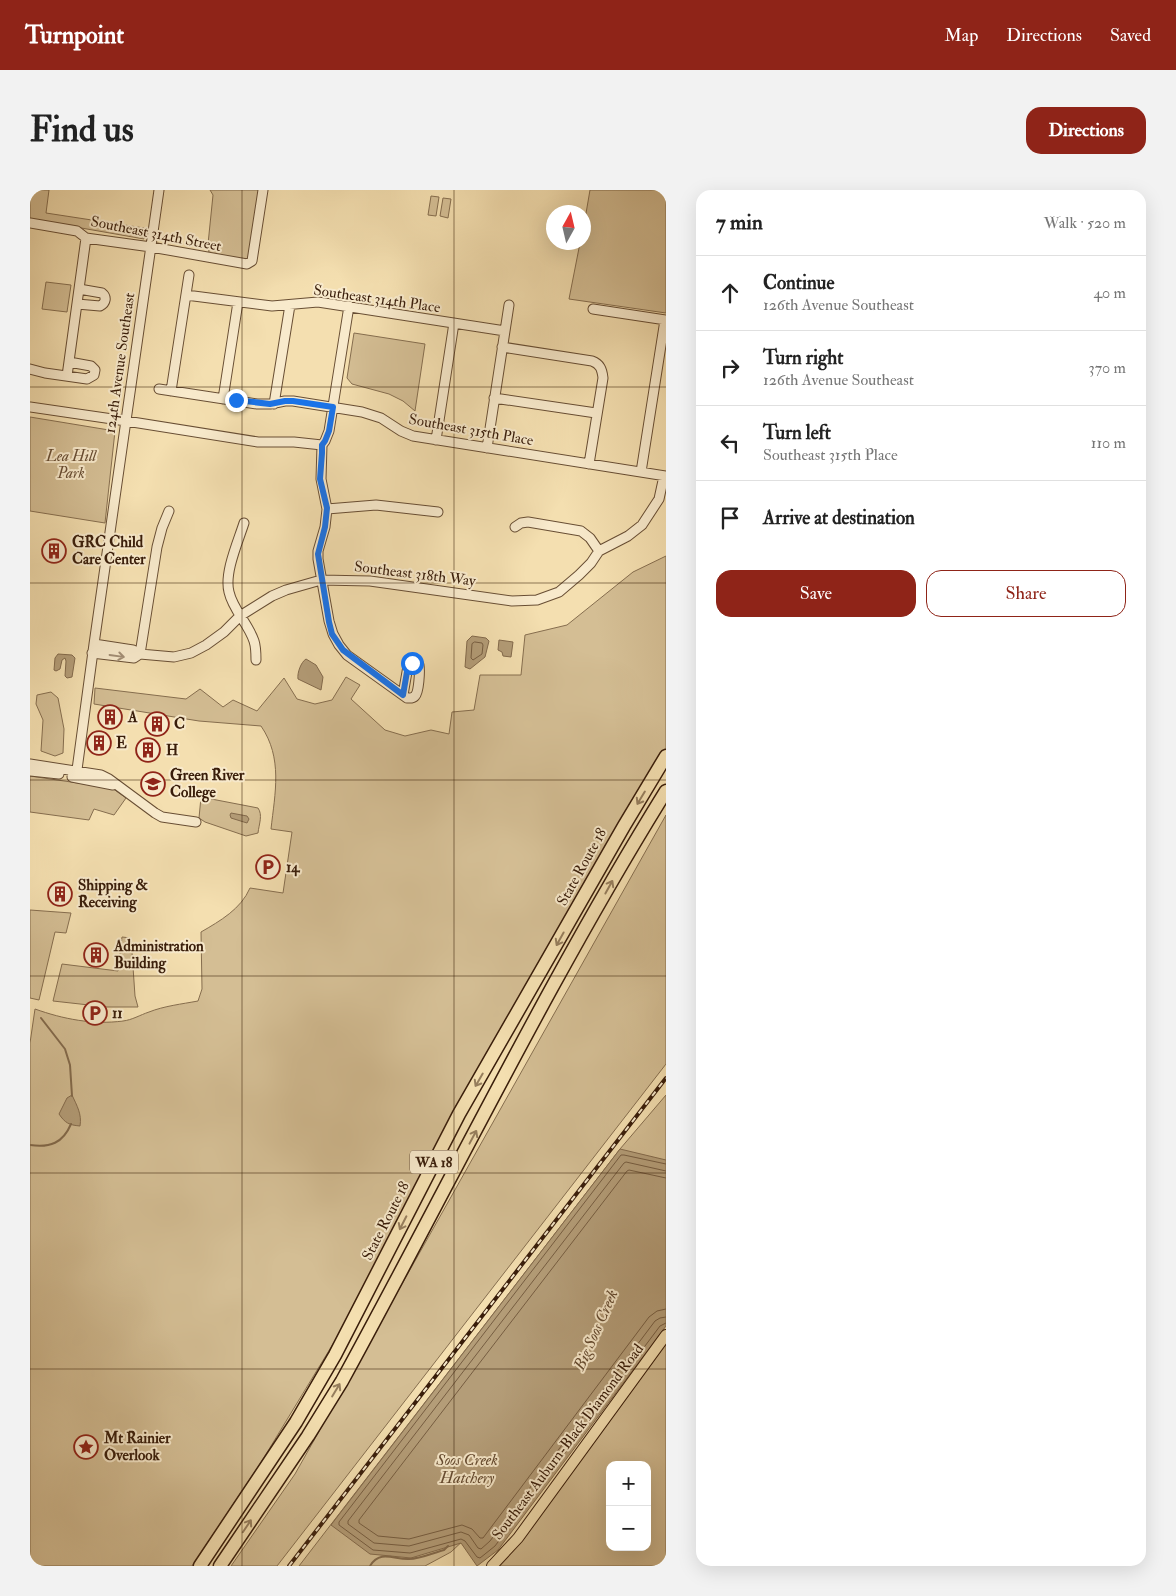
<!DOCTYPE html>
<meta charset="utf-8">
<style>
:root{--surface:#fff;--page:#f2f2f2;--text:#222;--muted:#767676;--line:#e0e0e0;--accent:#8f2418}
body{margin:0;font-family:"IM FELL Double Pica",serif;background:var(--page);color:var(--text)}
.controls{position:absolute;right:15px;bottom:15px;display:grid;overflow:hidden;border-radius:10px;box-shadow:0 5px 20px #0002}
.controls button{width:45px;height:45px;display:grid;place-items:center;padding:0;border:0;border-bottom:1px solid var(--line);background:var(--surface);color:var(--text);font:25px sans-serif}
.compass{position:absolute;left:516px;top:15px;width:45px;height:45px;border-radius:50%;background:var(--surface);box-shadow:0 5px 20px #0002;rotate:8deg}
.stop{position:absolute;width:15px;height:15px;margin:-11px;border:4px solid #1a73e8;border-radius:50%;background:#fff}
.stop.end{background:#1a73e8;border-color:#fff;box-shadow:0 1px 5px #0008}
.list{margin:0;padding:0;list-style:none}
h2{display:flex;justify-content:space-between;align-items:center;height:65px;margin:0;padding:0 20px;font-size:21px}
h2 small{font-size:16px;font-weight:400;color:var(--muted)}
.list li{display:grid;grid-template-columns:32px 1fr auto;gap:15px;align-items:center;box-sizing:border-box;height:75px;padding:0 20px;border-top:1px solid var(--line)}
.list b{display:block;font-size:19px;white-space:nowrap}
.list p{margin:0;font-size:16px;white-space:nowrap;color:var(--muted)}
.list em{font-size:16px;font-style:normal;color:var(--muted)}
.actions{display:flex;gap:10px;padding:15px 20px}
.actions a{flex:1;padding:11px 0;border:1px solid var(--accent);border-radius:15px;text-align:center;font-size:18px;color:var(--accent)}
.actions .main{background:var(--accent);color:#fff}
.icon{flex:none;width:28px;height:28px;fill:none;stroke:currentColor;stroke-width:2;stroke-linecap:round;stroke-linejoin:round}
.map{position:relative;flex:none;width:636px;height:1376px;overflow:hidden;border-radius:15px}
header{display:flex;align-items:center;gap:30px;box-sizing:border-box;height:70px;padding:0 25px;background:var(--accent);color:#fff}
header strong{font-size:24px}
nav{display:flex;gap:28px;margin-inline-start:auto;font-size:18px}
.intro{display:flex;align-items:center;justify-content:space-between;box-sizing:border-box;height:120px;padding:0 30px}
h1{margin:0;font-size:35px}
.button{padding:12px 22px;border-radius:15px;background:var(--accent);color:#fff;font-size:18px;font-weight:700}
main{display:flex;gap:30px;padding:0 30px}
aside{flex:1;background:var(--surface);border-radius:15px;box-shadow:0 5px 20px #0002}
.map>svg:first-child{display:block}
.green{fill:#d4be94;stroke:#866e4f;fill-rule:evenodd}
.water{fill:#b49d78;stroke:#836a4c}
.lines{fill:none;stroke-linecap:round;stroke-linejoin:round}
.shore{stroke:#765d41;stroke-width:1}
.stream{stroke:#836a4c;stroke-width:2}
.minor-casing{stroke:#684e34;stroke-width:11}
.major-casing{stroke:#391d0a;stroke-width:12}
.highway-casing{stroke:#391d0a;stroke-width:15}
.minor{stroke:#f8eacc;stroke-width:9}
.major{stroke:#f4dfb0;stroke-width:10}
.highway{stroke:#f4dfb0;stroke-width:12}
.rail-casing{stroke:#391d0a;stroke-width:4}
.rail{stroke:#f8eacc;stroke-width:2;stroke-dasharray:5.5;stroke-linecap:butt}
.oneway{stroke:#a28e75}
.oneway2{stroke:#967e5d}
.route{stroke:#1a73e8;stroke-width:6}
.grid{fill:none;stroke:#391d0a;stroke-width:1;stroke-opacity:0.55}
.labels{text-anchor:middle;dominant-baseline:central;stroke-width:4;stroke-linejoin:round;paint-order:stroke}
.shield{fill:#f8eacc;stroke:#725a44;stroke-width:1}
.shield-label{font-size:14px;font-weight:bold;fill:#391d0a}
.street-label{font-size:15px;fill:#391d0a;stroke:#f8eacc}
.park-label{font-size:15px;font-style:italic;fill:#684d33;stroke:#f8eacc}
.poi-label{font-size:15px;font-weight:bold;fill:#391d0a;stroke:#f8eacc;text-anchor:start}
.water-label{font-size:16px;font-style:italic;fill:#644a30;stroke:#f8eacc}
</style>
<header>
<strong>Turnpoint</strong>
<nav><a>Map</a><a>Directions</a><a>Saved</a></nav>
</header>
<div class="intro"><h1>Find us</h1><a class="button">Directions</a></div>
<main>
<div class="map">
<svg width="636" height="1376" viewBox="0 0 636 1376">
<rect width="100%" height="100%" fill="#f4dfb0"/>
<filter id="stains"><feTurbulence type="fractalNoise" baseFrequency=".004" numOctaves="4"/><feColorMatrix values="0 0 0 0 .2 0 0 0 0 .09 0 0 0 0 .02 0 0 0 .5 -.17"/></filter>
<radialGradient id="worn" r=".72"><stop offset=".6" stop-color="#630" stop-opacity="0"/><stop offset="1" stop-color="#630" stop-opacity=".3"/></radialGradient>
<path class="green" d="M0 0H19L16 23 114 38V49L0 29Z
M180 0H229L220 64 215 71 179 63 178 54 183 5Z
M560 0H636V123L539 109 550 53 554 52V35Z
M401 6 409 7 406 26 398 25Z
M413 8 421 9 418 28 410 26Z
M16 92 41 95 37 122 12 119Z
M324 143 395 154 385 221 373 211 359 204 322 194 317 188Z
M0 227 85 241 75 333 0 321Z
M636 366V571L306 1149 230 1274 162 1376H0V853L5 819C33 829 63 835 93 831 102 830 110 825 119 822 134 816 152 814 168 811L172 799 171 742C190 731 211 719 220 698L253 703 262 642 241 639C245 603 253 568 231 536L169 531 64 514 65 498 156 509 170 499 193 517 203 510 227 521 254 488 267 509 285 514 302 510 316 487 330 495 321 509 355 540 375 546 401 540 419 544 422 522 444 520 450 485H491L495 445 537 435 603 382Z
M21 502 28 508 34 539 33 563 25 566 11 561 13 530 6 514 7 505Z
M0 586 82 598 96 608 84 625 64 619 59 630 0 622Z
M171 607 228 618C233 625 229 634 228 643L216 646 175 632 169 628Z
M636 625V874L247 1376H201L265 1284Z
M0 720 41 723 36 743 25 742 9 810 0 808Z
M92 747 101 748 105 806 108 817H77L23 811 32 774 88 781Z
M636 905V998L453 1332 421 1362 395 1376H269L590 959Z
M636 1154V1376H469L492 1351ZM580 1275H617V1357H580Z"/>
<path class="water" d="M442 446 456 448 459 451 455 467 440 479 435 477 437 451Z
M469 450 483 452 481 467 473 466 472 462 468 460Z
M28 464 42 465 45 468 42 487 37 488 35 486 36 471 35 468 32 470 30 479 26 481 24 480 25 468Z
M276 469 286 475 293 487 291 500 268 489C267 483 271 472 276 469Z
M201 623 217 626 219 629 217 633 201 628 200 625Z
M42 905C47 916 52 924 50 936 39 935 35 933 29 924L37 908Z
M590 959 636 970V1136L468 1360 447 1376 431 1353 381 1368 340 1364 301 1335Z"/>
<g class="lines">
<path class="shore" d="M445 452 452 453 453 455 452 464 443 470 441 468 442 454Z
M636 974 594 965H591L309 1332V1335L343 1360 380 1363 431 1349 435 1351 447 1367 450 1368 465 1356 630 1136 636 1133
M636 981 596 972 594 973 318 1331V1334L344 1353 379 1356 431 1342 439 1345 448 1358 451 1359 460 1351 625 1131 630 1128 636 1127
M636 988 599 980 597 981 329 1330V1333L348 1346 379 1349 432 1335 442 1339 450 1348H453L619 1127 627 1121 636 1119"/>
<path class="stream" d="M11 828 35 859 40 875 42 906
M0 955C20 958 33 953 41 934
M340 1376C350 1359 365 1370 379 1369 390 1369 403 1363 414 1360L418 1356"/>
<g class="minor-casing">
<path id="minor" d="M0 33 47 41 56 48 121 57 217 74 222 71 233 0
M156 105 242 116 288 112 475 141
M47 114 70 116C76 113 77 107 72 103L49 99
M319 116 299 241 295 251 292 255 291 289 297 319 295 337 288 361V369L299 431 303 444 309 455 317 465 377 508C380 508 382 509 385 506 389 502 390 481 389 475 385 472 381 471 378 476L373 505
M563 119 636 130
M472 157 562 171C570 174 572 179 573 188L559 274
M0 179 15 183 57 189 64 185 65 180 61 176 39 172
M37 186 56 48
M129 199 227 214H240L255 211H263L332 222 351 228 371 241 383 246 636 286
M141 201 159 85
M464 208 566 223
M193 209 208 112
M244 214 260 115
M0 217 96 231 228 252H264L292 255
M406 250 424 133
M457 258 479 115
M611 282 635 130
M297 319 346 315 408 322
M214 333C208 352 194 383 199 402 203 420 218 433 224 451 226 457 226 463 226 470
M485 337 491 333 498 332 551 341 560 348 569 361
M64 454 103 460 110 464 144 467 161 463 176 455 194 442 210 426 242 406 256 400 291 390 340 391 482 411 507 410 529 402 549 385 561 373 569 361 598 346 612 335 629 309 634 286
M62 463 104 468 110 464
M110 464 127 357 132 338 139 321
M0 574 71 585 79 589 125 623 132 627 166 632
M0 581 29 584
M42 587 83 595
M46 587 64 454 129 0"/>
</g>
<g class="major-casing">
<path id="major" d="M462 1376 488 1348 636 1145"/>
</g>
<g class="highway-casing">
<path id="highway" d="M170 1376 266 1232 305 1165 429 924 594 636 636 566
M190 1376 278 1246 312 1191C420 994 518 791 636 601"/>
</g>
<use href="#minor" class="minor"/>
<use href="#major" class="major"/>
<use href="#highway" class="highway"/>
<g class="rail-casing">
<path id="rail" d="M259 1376 636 888"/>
</g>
<use href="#rail" class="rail"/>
</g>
<defs><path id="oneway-shaft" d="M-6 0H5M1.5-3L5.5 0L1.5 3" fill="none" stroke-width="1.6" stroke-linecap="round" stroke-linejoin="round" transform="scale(1.25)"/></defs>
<use class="oneway" href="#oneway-shaft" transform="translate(87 466) rotate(8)"/>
<g class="oneway2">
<use href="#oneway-shaft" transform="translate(611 608) rotate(121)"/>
<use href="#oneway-shaft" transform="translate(579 697) rotate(-61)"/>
<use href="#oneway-shaft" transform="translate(530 749) rotate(119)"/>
<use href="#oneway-shaft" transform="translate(449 890) rotate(120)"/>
<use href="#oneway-shaft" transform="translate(443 947) rotate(-62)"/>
<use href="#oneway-shaft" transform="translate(373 1033) rotate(117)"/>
<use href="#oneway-shaft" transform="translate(306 1200) rotate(-59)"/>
<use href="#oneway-shaft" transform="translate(217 1336) rotate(-56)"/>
</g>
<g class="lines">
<path class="route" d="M206 210 240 214 255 211H263L303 217 299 241 295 251 292 255V263L290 289 297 318 295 337 288 364 299 432 302 444 313 460 373 505 378 476 382 473"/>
</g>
<path class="grid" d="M212 0V1376M424 0V1376M0 197H636M0 393H636M0 590H636M0 786H636M0 983H636M0 1179H636"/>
<defs>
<g id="building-ring" transform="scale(1.25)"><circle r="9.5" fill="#f8eacc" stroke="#8f2418" stroke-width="1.5"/><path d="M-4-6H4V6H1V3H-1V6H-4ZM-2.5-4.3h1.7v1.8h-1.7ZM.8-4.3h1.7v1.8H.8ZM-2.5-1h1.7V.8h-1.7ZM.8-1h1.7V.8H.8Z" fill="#8f2418"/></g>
<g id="university-ring" transform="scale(1.25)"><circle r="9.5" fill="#f8eacc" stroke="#8f2418" stroke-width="1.5"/><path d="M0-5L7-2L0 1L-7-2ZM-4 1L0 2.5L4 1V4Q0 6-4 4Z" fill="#8f2418"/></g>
<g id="parking-ring" transform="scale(1.25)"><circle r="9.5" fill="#f8eacc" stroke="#8f2418" stroke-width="1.5"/><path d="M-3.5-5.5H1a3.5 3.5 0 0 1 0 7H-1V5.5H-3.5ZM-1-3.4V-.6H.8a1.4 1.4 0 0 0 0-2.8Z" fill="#8f2418"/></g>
<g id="sight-ring" transform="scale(1.25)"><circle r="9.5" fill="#f8eacc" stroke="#8f2418" stroke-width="1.5"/><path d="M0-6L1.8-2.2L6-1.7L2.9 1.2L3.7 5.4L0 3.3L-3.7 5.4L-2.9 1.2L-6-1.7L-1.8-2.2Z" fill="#8f2418"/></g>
</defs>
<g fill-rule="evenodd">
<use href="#building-ring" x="24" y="361"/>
<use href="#building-ring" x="80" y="527"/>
<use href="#building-ring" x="127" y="534"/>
<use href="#building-ring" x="69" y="553"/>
<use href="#building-ring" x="118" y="560"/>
<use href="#university-ring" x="123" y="594"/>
<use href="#parking-ring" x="238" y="677"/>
<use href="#building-ring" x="30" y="704"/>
<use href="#building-ring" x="66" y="765"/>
<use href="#parking-ring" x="65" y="823"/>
<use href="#sight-ring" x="56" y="1257"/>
</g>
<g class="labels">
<rect class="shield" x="380" y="960.5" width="48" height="23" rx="4"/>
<g class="shield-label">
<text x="404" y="972">WA 18</text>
</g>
<g class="street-label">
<text transform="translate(126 44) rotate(11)">Southeast 314th Street</text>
<text transform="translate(347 109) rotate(8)">Southeast 314th Place</text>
<text transform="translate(90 173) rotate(-82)">124th Avenue Southeast</text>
<text transform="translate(441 240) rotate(10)">Southeast 315th Place</text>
<text transform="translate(385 384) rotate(7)">Southeast 318th Way</text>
<text transform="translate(552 677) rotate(-61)">State Route 18</text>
<text transform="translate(356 1031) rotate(-63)">State Route 18</text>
<text transform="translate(538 1252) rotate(-53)">Southeast Auburn-Black Diamond Road</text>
</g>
<g class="park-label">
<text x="41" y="266">Lea Hill<tspan x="41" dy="17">Park</tspan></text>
</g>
<g class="poi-label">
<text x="42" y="352">GRC Child<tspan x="42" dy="17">Care Center</tspan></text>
<text x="98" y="527">A</text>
<text x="144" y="534">C</text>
<text x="86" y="553">E</text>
<text x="136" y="560">H</text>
<text x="140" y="585">Green River<tspan x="140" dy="17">College</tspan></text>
<text x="256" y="677">14</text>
<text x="48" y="695">Shipping &amp;<tspan x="48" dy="17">Receiving</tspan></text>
<text x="84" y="756">Administration<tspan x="84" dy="17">Building</tspan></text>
<text x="82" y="823">11</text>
<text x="74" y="1248">Mt Rainier<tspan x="74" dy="17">Overlook</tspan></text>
</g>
<g class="water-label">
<text transform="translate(566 1140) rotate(-66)">Big Soos Creek</text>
<text x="437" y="1270">Soos Creek<tspan x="437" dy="18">Hatchery</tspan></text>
</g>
</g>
<rect width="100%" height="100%" filter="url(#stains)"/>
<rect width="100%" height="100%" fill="url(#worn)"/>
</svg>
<div class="controls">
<button>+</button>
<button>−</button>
</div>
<svg class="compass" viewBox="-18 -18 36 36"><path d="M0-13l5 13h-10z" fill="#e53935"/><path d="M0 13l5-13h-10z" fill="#767676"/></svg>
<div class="stop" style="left:382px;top:473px"></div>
<div class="stop end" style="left:206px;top:210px"></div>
</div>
<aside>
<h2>7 min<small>Walk · 520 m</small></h2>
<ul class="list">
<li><svg class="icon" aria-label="ahead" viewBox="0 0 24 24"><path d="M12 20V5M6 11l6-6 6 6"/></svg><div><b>Continue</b><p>126th Avenue Southeast</p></div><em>40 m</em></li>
<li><svg class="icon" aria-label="right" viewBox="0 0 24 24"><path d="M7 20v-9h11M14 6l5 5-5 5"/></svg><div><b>Turn right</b><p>126th Avenue Southeast</p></div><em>370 m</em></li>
<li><svg class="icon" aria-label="left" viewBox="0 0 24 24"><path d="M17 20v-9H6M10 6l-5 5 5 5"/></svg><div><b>Turn left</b><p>Southeast 315th Place</p></div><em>110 m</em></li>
<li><svg class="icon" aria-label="arrive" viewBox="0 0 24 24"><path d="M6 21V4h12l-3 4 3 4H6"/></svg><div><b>Arrive at destination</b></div></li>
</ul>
<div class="actions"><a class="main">Save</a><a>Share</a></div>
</aside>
</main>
